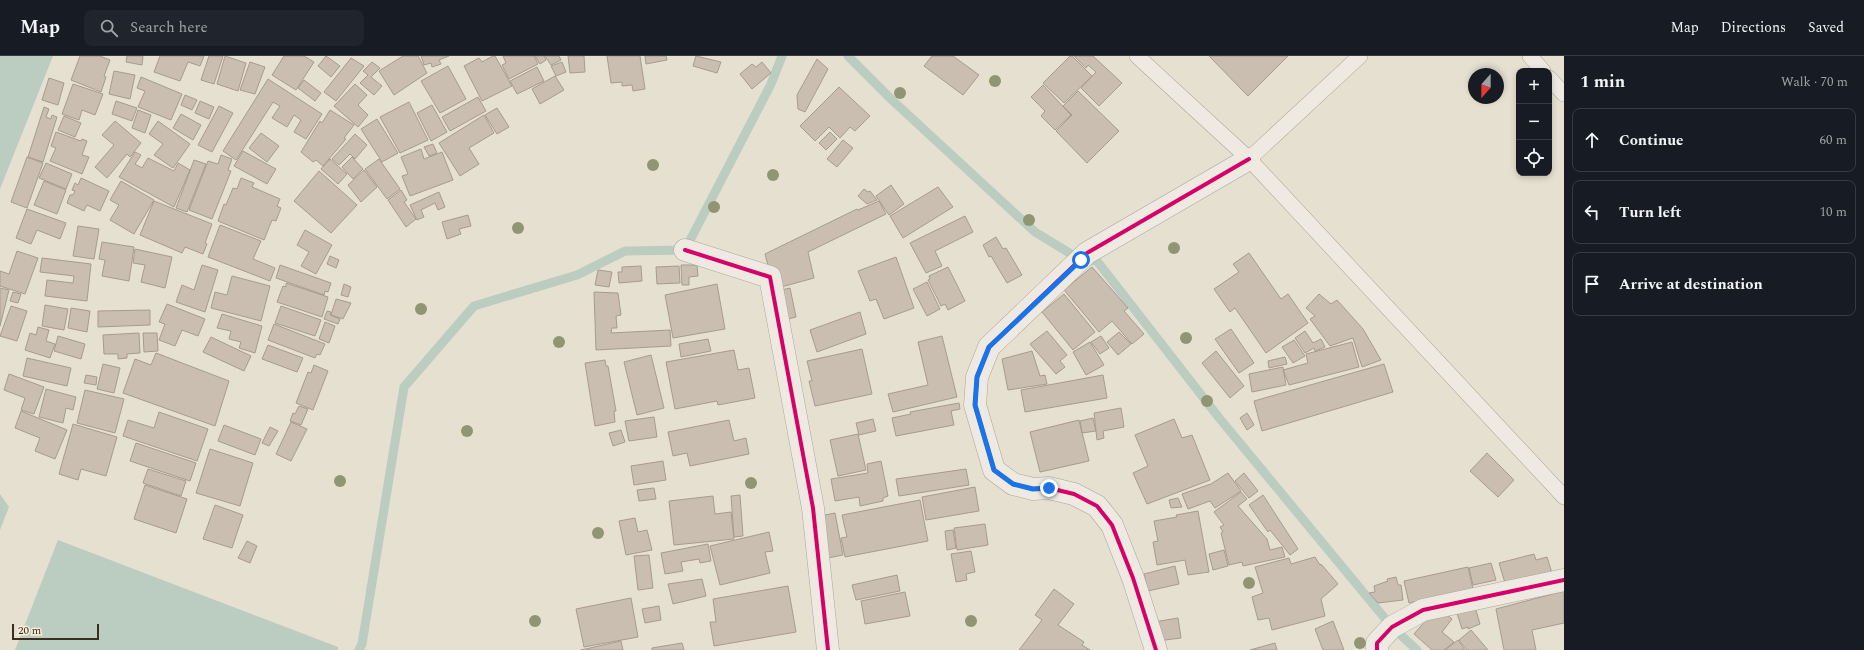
<!DOCTYPE html>
<meta charset="utf-8">
<style>
:root{--surface:#171b24;--page:#20242c;--text:#f1f3f6;--muted:#9ea1a6;--line:#363941}
body{margin:0;font-family:Spectral,serif;background:var(--page);color:var(--text)}
.controls{position:absolute;right:12px;top:12px;display:grid;overflow:hidden;border-radius:8px;box-shadow:0 2px 6px #0003}
.controls button{width:36px;height:36px;display:grid;place-items:center;padding:0;border:0;border-bottom:1px solid var(--line);background:var(--surface);color:var(--text);font:20px sans-serif}
.compass{position:absolute;left:1468px;top:12px;width:36px;height:36px;border-radius:50%;background:var(--surface);box-shadow:0 2px 6px #0003;rotate:201deg}
.scale{position:absolute;left:12px;bottom:10px;width:87px;box-sizing:border-box;padding-left:4px;border:2px solid #3b2d20;border-top:0;font-size:11px;line-height:14px;white-space:nowrap;color:#3b2d20;-webkit-text-stroke:3px #f6edd7;paint-order:stroke}
.stop{position:absolute;width:12px;height:12px;margin:-9px;border:3px solid #1a73e8;border-radius:50%;background:#fff}
.stop.end{background:#1a73e8;border-color:#fff;box-shadow:0 1px 4px #0008}
.list{margin:0;padding:0;list-style:none}
h2{display:flex;justify-content:space-between;align-items:center;height:52px;margin:0;padding:0 16px;font-size:17px}
h2 small{font-size:13px;font-weight:400;color:var(--muted)}
.list li{display:grid;grid-template-columns:26px 1fr auto;gap:12px;align-items:center;box-sizing:border-box;height:64px;margin:0 8px 8px;padding:0 8px;border:1px solid var(--line);border-radius:8px}
.list b{display:block;font-size:15px;white-space:nowrap}
.list em{font-size:13px;font-style:normal;color:var(--muted)}
.icon{flex:none;width:22px;height:22px;fill:none;stroke:currentColor;stroke-width:2;stroke-linecap:round;stroke-linejoin:round}
.map{position:relative;flex:none;width:1564px;height:594px;overflow:hidden}
header{display:flex;align-items:center;gap:24px;box-sizing:border-box;height:56px;padding:0 20px;background:var(--surface);border-bottom:1px solid var(--line)}
header strong{font-size:19px}
nav{display:flex;gap:22px;margin-inline-start:auto;font-size:14px}
.search{width:280px;height:36px;background:var(--page);display:flex;align-items:center;gap:10px;box-sizing:border-box;padding:0 14px;border-radius:8px;color:var(--muted);font-size:15px}
main{display:flex}
aside{flex:1;background:var(--surface)}
.map>svg:first-child{display:block}
.water{fill:#bbccc1}
.lines{fill:none;stroke-linecap:round;stroke-linejoin:round}
.stream{stroke:#bbccc1;stroke-width:9}
.building{fill:#cabeb0;stroke:#a79b8f}
.service-casing{stroke:#aca598;stroke-width:16}
.minor-casing{stroke:#aca598;stroke-width:23}
.service{stroke:#eeeae2;stroke-width:15}
.minor{stroke:#eeeae2;stroke-width:22}
.cycleway-casing{stroke:#f6edd7;stroke-width:6}
.cycleway{stroke:#d6006c;stroke-width:4}
.tree{fill:#919572}
.route{stroke:#1a73e8;stroke-width:5}
</style>
<header>
<strong>Map</strong>
<div class="search"><svg class="icon" aria-label="search" viewBox="0 0 24 24"><circle cx="10" cy="10" r="6"/><path d="M15 15l6 6"/></svg>Search here</div>
<nav><a>Map</a><a>Directions</a><a>Saved</a></nav>
</header>
<main>
<div class="map">
<svg width="1564" height="594" viewBox="0 0 1564 594">
<rect width="100%" height="100%" fill="#e6e0d0"/>
<path class="water" d="M0 0H53L0 133Z
M0 438 9 451 0 474Z
M58 484 338 591V594H15Z"/>
<g class="lines">
<path class="stream" d="M848 0 892 44 1035 176 1081 204 1097 205 1220 363 1392 571 1417 594
M359 594 362 588 404 331 474 250 577 219 625 195 685 194 771 28 782 0"/>
</g>
<path class="building" d="M80 0H100L110 4 104 20 106 21 101 36 71 24Z
M127 0H143L142 9 126 6Z
M160 0H204L200 10 188 6 180 25 154 16Z
M209 0H223L214 28 201 24Z
M225 0 246 7 238 35 217 28Z
M284 0H304L314 6 296 34 272 19Z
M326 0 340 10 331 21 318 10Z
M403 0H418L427 17 394 39 379 15Z
M421 0H449L439 4 441 8 432 11 431 7 424 9Z
M493 0H495L512 30 482 45 464 10 479 2 482 6Z
M503 0H534L538 8 509 23 502 9 506 7Z
M535 0H544L546 4 540 8Z
M545 0H559L561 4 551 9Z
M568 0H584L585 16 570 17Z
M607 0H640L645 33 633 35 632 29 622 30V26L611 27Z
M645 0H666L667 4 646 8Z
M696 0 721 6 717 17 693 10Z
M932 0H953L979 19 963 39 924 10Z
M1070 0H1072L1092 20 1064 47 1043 27Z
M1074 0H1093L1122 27 1099 50 1081 32 1096 16 1088 9 1086 12Z
M1209 0H1288L1248 40Z
M351 2 364 10 336 45 324 36Z
M817 3 828 13 805 56 798 53 797 39Z
M250 6 265 11 255 38 240 34Z
M372 6 380 12 371 21 382 30 374 39 360 27 368 19 363 15Z
M562 6 566 16 556 20 551 10Z
M762 6 771 17 752 33 740 18 752 8 756 11Z
M448 10 466 43 440 57 421 25Z
M537 11 544 25 517 38 510 25Z
M114 15 135 19 130 43 109 38Z
M555 20 564 34 540 48 532 33Z
M141 21 182 38 171 64 138 51 145 35 137 32Z
M49 22 64 27 58 49 42 44Z
M268 23 322 58 306 83 294 76 301 64 294 59 287 71 272 62 280 50 273 46 236 104 223 95Z
M304 24 321 37 315 45 298 32Z
M73 28 103 38 95 59 82 54 79 64 62 58Z
M355 28 367 39 358 49 368 59 358 71 334 50Z
M1043 29 1071 59 1055 74 1041 60 1045 55 1031 41Z
M839 31 870 60 855 75 850 71 840 82 829 71 815 85 800 70Z
M1078 35 1119 75 1087 107 1056 75 1072 59 1063 50Z
M185 39 197 44 192 54 181 49Z
M478 41 486 55 450 75 442 61Z
M116 45 137 52 132 65 112 58Z
M200 45 214 51 209 63 195 57Z
M409 46 428 84 400 97 380 61Z
M432 49 447 76 431 85 417 57Z
M219 50 233 57 212 96 198 89Z
M44 51 49 53 46 61 51 63 52 59 57 61 43 106 28 101Z
M497 52 509 71 497 78 485 59Z
M138 54 151 59 145 77 132 72Z
M330 54 354 69 344 82 346 83 323 110 316 104 313 106 301 96 320 65 322 67Z
M181 58 201 69 193 84 173 72Z
M484 59 494 77 469 92 479 108 460 120 439 87Z
M64 60 81 67 75 81 58 74Z
M377 63 398 97 382 106 361 73Z
M115 65 141 87 130 101 127 98 107 122 95 111 114 89 102 79Z
M158 65 190 88 173 112 154 99 163 88 149 78Z
M56 76 81 85 82 83 87 85 82 99 89 101 82 118 50 105 56 92 51 90Z
M830 76 837 83 826 94 819 87Z
M261 77 279 90 267 106 249 92Z
M355 78 367 89 355 103 350 98 339 109 332 103Z
M843 84 853 92 837 111 827 103Z
M433 88 437 97 429 100 424 91Z
M421 93 424 103 442 96 453 124 410 140 402 120 408 118 401 101Z
M243 95 276 113 267 128 234 110Z
M135 96 141 99 135 108 142 112 148 102 174 115 178 107 190 114 174 151 119 121Z
M221 99 232 103 228 114 231 115 212 163 189 154 208 105 218 108Z
M27 101 43 107 27 152 11 146Z
M352 101 363 113 353 123 342 111Z
M330 103 347 118 338 128 321 113Z
M379 103 400 133 387 143 365 113Z
M194 104 206 108 187 156 176 152Z
M46 107 72 118 66 133 39 122Z
M364 114 377 131 361 146 348 129Z
M319 115 357 149 331 177 294 145Z
M81 122 109 135 100 155 87 149 84 155 67 147 70 139H73L75 135 72 134 75 127 78 129Z
M241 122 254 127 252 131 280 143 277 150 281 152 276 165 272 164 264 184 218 165 224 148 226 149 233 132 237 133Z
M44 125 66 134 57 158 34 149Z
M121 125 154 144 134 178 110 164 119 149 110 144Z
M891 129 904 148 889 159 876 140Z
M938 131 953 151 903 182 890 160Z
M864 133 868 136 870 135 877 144 867 148 858 140Z
M401 134 407 144 404 146 416 163 406 171 388 144Z
M439 136 445 151 438 154 435 147 421 154 424 161 417 164 410 149Z
M154 145 212 168 205 187 207 188 203 198 185 191 182 197 140 179Z
M879 145 886 158 808 196 814 222 774 233 765 198 857 153 858 154Z
M27 153 66 167 60 183 37 174 31 188 16 182Z
M468 159 471 170 459 173 461 178 447 183 442 166Z
M965 160 973 176 935 195 942 210 926 217 910 187Z
M220 169 261 185 253 203 275 212 270 225 208 201Z
M78 170 99 173 94 203 73 200Z
M305 174 332 189 316 218 301 210 309 196 297 189Z
M996 181 1003 193 1006 192 1022 219 1007 227 991 200 989 201 983 189Z
M102 186 134 191 129 225 102 220 105 204 99 203Z
M135 193 172 201 165 232 141 226 145 209 133 207Z
M17 195 38 202 25 238 0 230V215L9 218Z
M1249 197 1281 243 1288 238 1308 267 1266 297 1235 252 1230 256 1214 233 1239 216 1233 208Z
M330 200 339 204 336 212 327 208Z
M896 201 914 252 884 263 876 243 870 245 858 215Z
M42 202 91 208 87 245 45 240 47 224 73 227 74 220 40 216Z
M202 209 218 214 205 256 176 246 182 229 194 234Z
M280 209 331 227 328 236 325 235 324 239 276 222Z
M681 209H697L698 220 689 221V229H682Z
M641 210 642 225 619 227 618 216H622V211Z
M679 210 680 227 657 228 656 211Z
M948 211 965 245 948 254 945 248 941 250 928 224 930 223 929 220Z
M1092 211 1128 252 1124 255 1144 278 1132 288 1112 265 1099 276 1064 234Z
M598 214 612 216 609 231 595 229Z
M232 220 270 230 261 265 211 252 215 236 227 239Z
M927 226 940 253 927 260 913 233Z
M286 227 328 241 322 261 277 246 283 230 286 231Z
M344 228 351 231 348 241 341 239Z
M717 228 725 273 673 282 665 239Z
M0 232 9 234 0 270Z
M790 232 796 261 780 265 773 236Z
M13 236 21 238 18 247 10 245Z
M594 236 618 237 621 259 616 260 617 272H612L611 277 670 274 671 290 596 294Z
M1064 238 1095 276 1073 294 1042 256Z
M1319 238 1331 248 1337 244 1363 273 1381 304 1362 311 1353 282 1330 290 1310 263 1315 260 1306 252Z
M336 243 351 247 343 263 331 259Z
M167 248 205 263 198 280 182 274 175 290 159 284 165 268 159 266Z
M45 249 68 253 64 274 42 270Z
M11 250 27 255 17 285 0 280Z
M281 250 321 264 315 280 275 267Z
M71 252 90 255 87 276 68 272Z
M150 254V269L98 271V255Z
M327 255 331 256 330 259 340 263 338 268 324 263Z
M860 256 866 278 817 296 810 274Z
M222 258 262 270 255 297 239 292 241 286 229 283 231 275 217 272Z
M325 266 335 270 329 287 319 283Z
M274 268 325 288 320 299 317 298 315 302 268 284Z
M38 271 49 274 46 285 55 288 50 302 25 294 30 277 36 279Z
M1231 273 1254 307 1239 317 1215 283Z
M1047 275 1067 299 1060 305 1065 311 1056 318 1030 288Z
M1305 275 1313 287 1321 283 1325 291 1315 295 1314 292 1305 297 1295 282Z
M1119 276 1131 288 1118 299 1107 286Z
M139 277 140 297 127 298V302L118 303V298H104L103 279Z
M143 277H157L158 295 144 296Z
M58 280 85 288 81 303 54 295Z
M942 280 957 341 893 356 888 338 928 329 918 286Z
M1101 280 1109 292 1100 298 1091 286Z
M211 281 251 300 244 315 203 296Z
M708 283 711 295 681 301 679 288Z
M1294 284 1305 300 1293 307 1282 291Z
M1090 286 1104 309 1086 319 1073 296Z
M1352 286 1359 311 1289 329 1283 314 1308 307 1306 298Z
M268 289 303 302 297 316 262 303Z
M862 293 872 338 815 350 809 325H812L807 305Z
M734 294 738 314 749 312 755 342 718 349 717 345 675 353 666 306Z
M1032 295 1040 320 1045 319 1047 328 1008 334 1002 303Z
M1216 295 1244 330 1230 342 1202 307Z
M156 297 229 325 215 370 123 337 135 303 151 309Z
M651 299 664 352 637 359 624 306Z
M1285 301 1287 308 1269 312 1268 305Z
M27 302 71 312 67 330 23 320Z
M605 304 606 310H608L616 355H614L615 366 595 370 585 307Z
M103 308 120 312 114 337 97 333Z
M1384 308 1393 336 1262 375 1254 345Z
M314 309 328 315 313 354 296 347 308 316 311 317Z
M1283 311 1286 329 1252 336 1249 318Z
M9 318 44 331 34 358 21 354 25 342 4 334Z
M86 319 97 321 96 329 84 327Z
M1103 319 1107 342 1025 356 1021 334Z
M46 333 76 341 73 354 66 352 63 367 39 361Z
M85 334 124 343 115 377 77 367Z
M959 347 960 353 951 355 954 369 896 380 892 362 911 358 910 356Z
M299 350 308 353 301 369 290 365 293 357 295 358Z
M1121 352 1124 371 1103 375 1104 382 1097 384 1094 357Z
M21 355 67 374 55 403 35 395 40 382 15 372Z
M159 356 208 373 197 405 123 380 128 364 154 372Z
M1247 357 1254 369 1247 374 1240 362Z
M654 361 657 381 629 385 625 365Z
M1093 362 1096 375 1082 377 1080 365Z
M873 363 876 375 859 379 856 367Z
M1174 363 1182 382 1192 379 1210 424 1147 448 1133 417 1148 410 1135 379Z
M729 364 734 385 746 382 749 398 690 410 687 397 673 400 668 376Z
M1079 364 1089 405 1040 416 1030 376Z
M291 366 307 373 291 405 276 398Z
M73 368 117 381 106 420 81 413 78 424 59 418Z
M224 369 261 383 255 399 218 385Z
M270 371 278 375 269 390 262 387Z
M621 374 625 386 613 390 609 377Z
M858 378 866 414 838 420 830 384Z
M136 387 196 407 190 425 130 405Z
M210 393 253 407 240 450 196 437Z
M1487 397 1514 424 1498 441 1470 415Z
M663 405 666 424 634 429 631 410Z
M881 405 888 440 883 442V445L860 450 859 441 835 445 831 423 868 417 867 408Z
M148 413 186 425 181 440 143 427Z
M966 413 969 429 899 440 896 423Z
M1228 417 1241 435 1215 452 1210 445 1188 453 1182 438 1211 428Z
M1244 417 1258 435 1249 442 1235 425Z
M145 429 187 443 176 477 134 463Z
M975 431 979 455 926 464 922 441Z
M654 432 656 443 639 445 637 434Z
M1241 436 1247 443 1238 450 1267 483 1270 494 1282 491 1285 501 1243 510 1242 506 1229 509 1221 477 1223 476 1220 471 1224 469 1214 456Z
M740 439 743 480 734 481 731 440Z
M1263 439 1298 493 1290 499 1270 474 1268 476 1249 449Z
M713 440 715 458 731 456 734 483 674 489 669 445Z
M1178 442 1182 451 1171 452 1169 444Z
M920 444 928 485 845 501 841 482 847 481 842 459Z
M215 449 243 459 232 492 203 483Z
M1198 455 1209 516 1188 519 1185 504 1157 509 1153 486 1158 485 1154 465 1177 461 1176 459Z
M835 457 843 499 828 502 820 460Z
M635 462 638 476 647 474 652 494 626 499 619 465Z
M985 468 988 489 957 494 954 472Z
M953 474 956 492 947 494 945 475Z
M769 476 773 495 765 496 770 517 720 529 710 490Z
M247 485 257 490 250 507 238 502Z
M708 488 711 505 700 507 699 503 681 506 683 515 665 518 661 497Z
M1224 494 1228 510 1213 514 1209 498Z
M971 495 975 516 966 518 967 524 956 526 951 498Z
M1534 498 1536 504 1547 501 1552 517 1505 527 1499 507Z
M649 499 653 532 638 534 634 500Z
M1315 501 1320 509 1321 508 1338 528 1321 543 1325 560 1272 574 1269 562 1258 564 1252 541 1263 537 1255 511 1289 502 1291 508Z
M1491 507 1496 524 1473 529 1469 512Z
M1175 510 1179 528 1148 535 1144 518Z
M1468 511 1473 533 1409 547 1404 525Z
M897 519 900 535 856 544 852 529Z
M1396 521 1398 529H1401L1403 544 1378 547 1369 537 1375 536 1374 530 1388 525 1387 523Z
M702 523 706 540 673 548 668 528Z
M788 530 796 576 714 590 710 566H716L713 543Z
M1054 533 1074 548 1058 569 1084 586 1082 589 1090 594H1019L1042 564 1035 559Z
M1564 535V567L1532 574 1536 594H1504L1496 553Z
M905 536 910 560 865 568 861 545Z
M631 542 638 581 584 591 576 553Z
M659 550 661 564 645 567 642 553Z
M1475 551 1480 568 1468 573V571L1462 573 1457 557Z
M1441 554 1452 563 1442 576 1454 586 1444 594H1432L1414 578 1433 556Z
M1178 562 1181 582 1157 585 1154 566Z
M1333 565 1344 594H1323L1315 573Z
M1471 574 1488 594H1467L1459 584Z
M1458 584 1465 594H1445Z
M621 585 623 594H581Z
M682 587 684 594H652V592Z
M1275 587 1277 594H1250Z"/>
<g class="lines">
<g class="service-casing">
<path id="service" d="M1137 0 1249 103 1564 441
M1530 0 1543 15
M1549 22 1564 38
M1249 103 1360 0"/>
</g>
<g class="minor-casing">
<path id="minor" d="M685 194 770 221 813 452 828 594
M1156 594 1133 522 1112 469 1097 450 1074 438 1049 432 1033 433 1013 428 994 414 975 349 977 321 989 291 1087 197 1249 103
M1377 594V587L1392 571 1423 554 1564 524"/>
</g>
<use href="#service" class="service"/>
<use href="#minor" class="minor"/>
<g class="cycleway-casing">
<path id="cycleway" d="M685 194 770 221 813 452 828 594
M1156 594 1133 522 1112 469 1097 450 1074 438 1049 432 1033 433 1013 428 994 414 975 349 977 321 989 291 1087 197 1249 103
M1377 594V587L1392 571 1423 554 1564 524"/>
</g>
<use href="#cycleway" class="cycleway"/>
</g>
<g class="tree">
<circle cx="995" cy="25" r="6"/>
<circle cx="900" cy="37" r="6"/>
<circle cx="653" cy="109" r="6"/>
<circle cx="773" cy="119" r="6"/>
<circle cx="714" cy="151" r="6"/>
<circle cx="1029" cy="164" r="6"/>
<circle cx="518" cy="172" r="6"/>
<circle cx="1174" cy="192" r="6"/>
<circle cx="421" cy="253" r="6"/>
<circle cx="1186" cy="282" r="6"/>
<circle cx="559" cy="286" r="6"/>
<circle cx="1207" cy="345" r="6"/>
<circle cx="467" cy="375" r="6"/>
<circle cx="340" cy="425" r="6"/>
<circle cx="751" cy="427" r="6"/>
<circle cx="598" cy="477" r="6"/>
<circle cx="1249" cy="527" r="6"/>
<circle cx="535" cy="565" r="6"/>
<circle cx="971" cy="565" r="6"/>
<circle cx="1360" cy="587" r="6"/>
</g>
<g class="lines">
<path class="route" d="M1049 432 1033 433 1013 428 994 414 975 349 977 321 989 291 1081 204"/>
</g>
</svg>
<div class="controls">
<button>+</button>
<button>−</button>
<button><svg class="icon" aria-label="locate" viewBox="0 0 24 24"><circle cx="12" cy="12" r="6"/><path d="M12 2v4M12 18v4M2 12h4M18 12h4"/></svg></button>
</div>
<svg class="compass" viewBox="-18 -18 36 36"><path d="M0-13l5 13h-10z" fill="#e53935"/><path d="M0 13l5-13h-10z" fill="#9ea1a6"/></svg>
<div class="scale">20 m</div>
<div class="stop" style="left:1081px;top:204px"></div>
<div class="stop end" style="left:1049px;top:432px"></div>
</div>
<aside>
<h2>1 min<small>Walk · 70 m</small></h2>
<ul class="list">
<li><svg class="icon" aria-label="ahead" viewBox="0 0 24 24"><path d="M12 20V5M6 11l6-6 6 6"/></svg><div><b>Continue</b></div><em>60 m</em></li>
<li><svg class="icon" aria-label="left" viewBox="0 0 24 24"><path d="M17 20v-9H6M10 6l-5 5 5 5"/></svg><div><b>Turn left</b></div><em>10 m</em></li>
<li><svg class="icon" aria-label="arrive" viewBox="0 0 24 24"><path d="M6 21V4h12l-3 4 3 4H6"/></svg><div><b>Arrive at destination</b></div></li>
</ul>
</aside>
</main>
